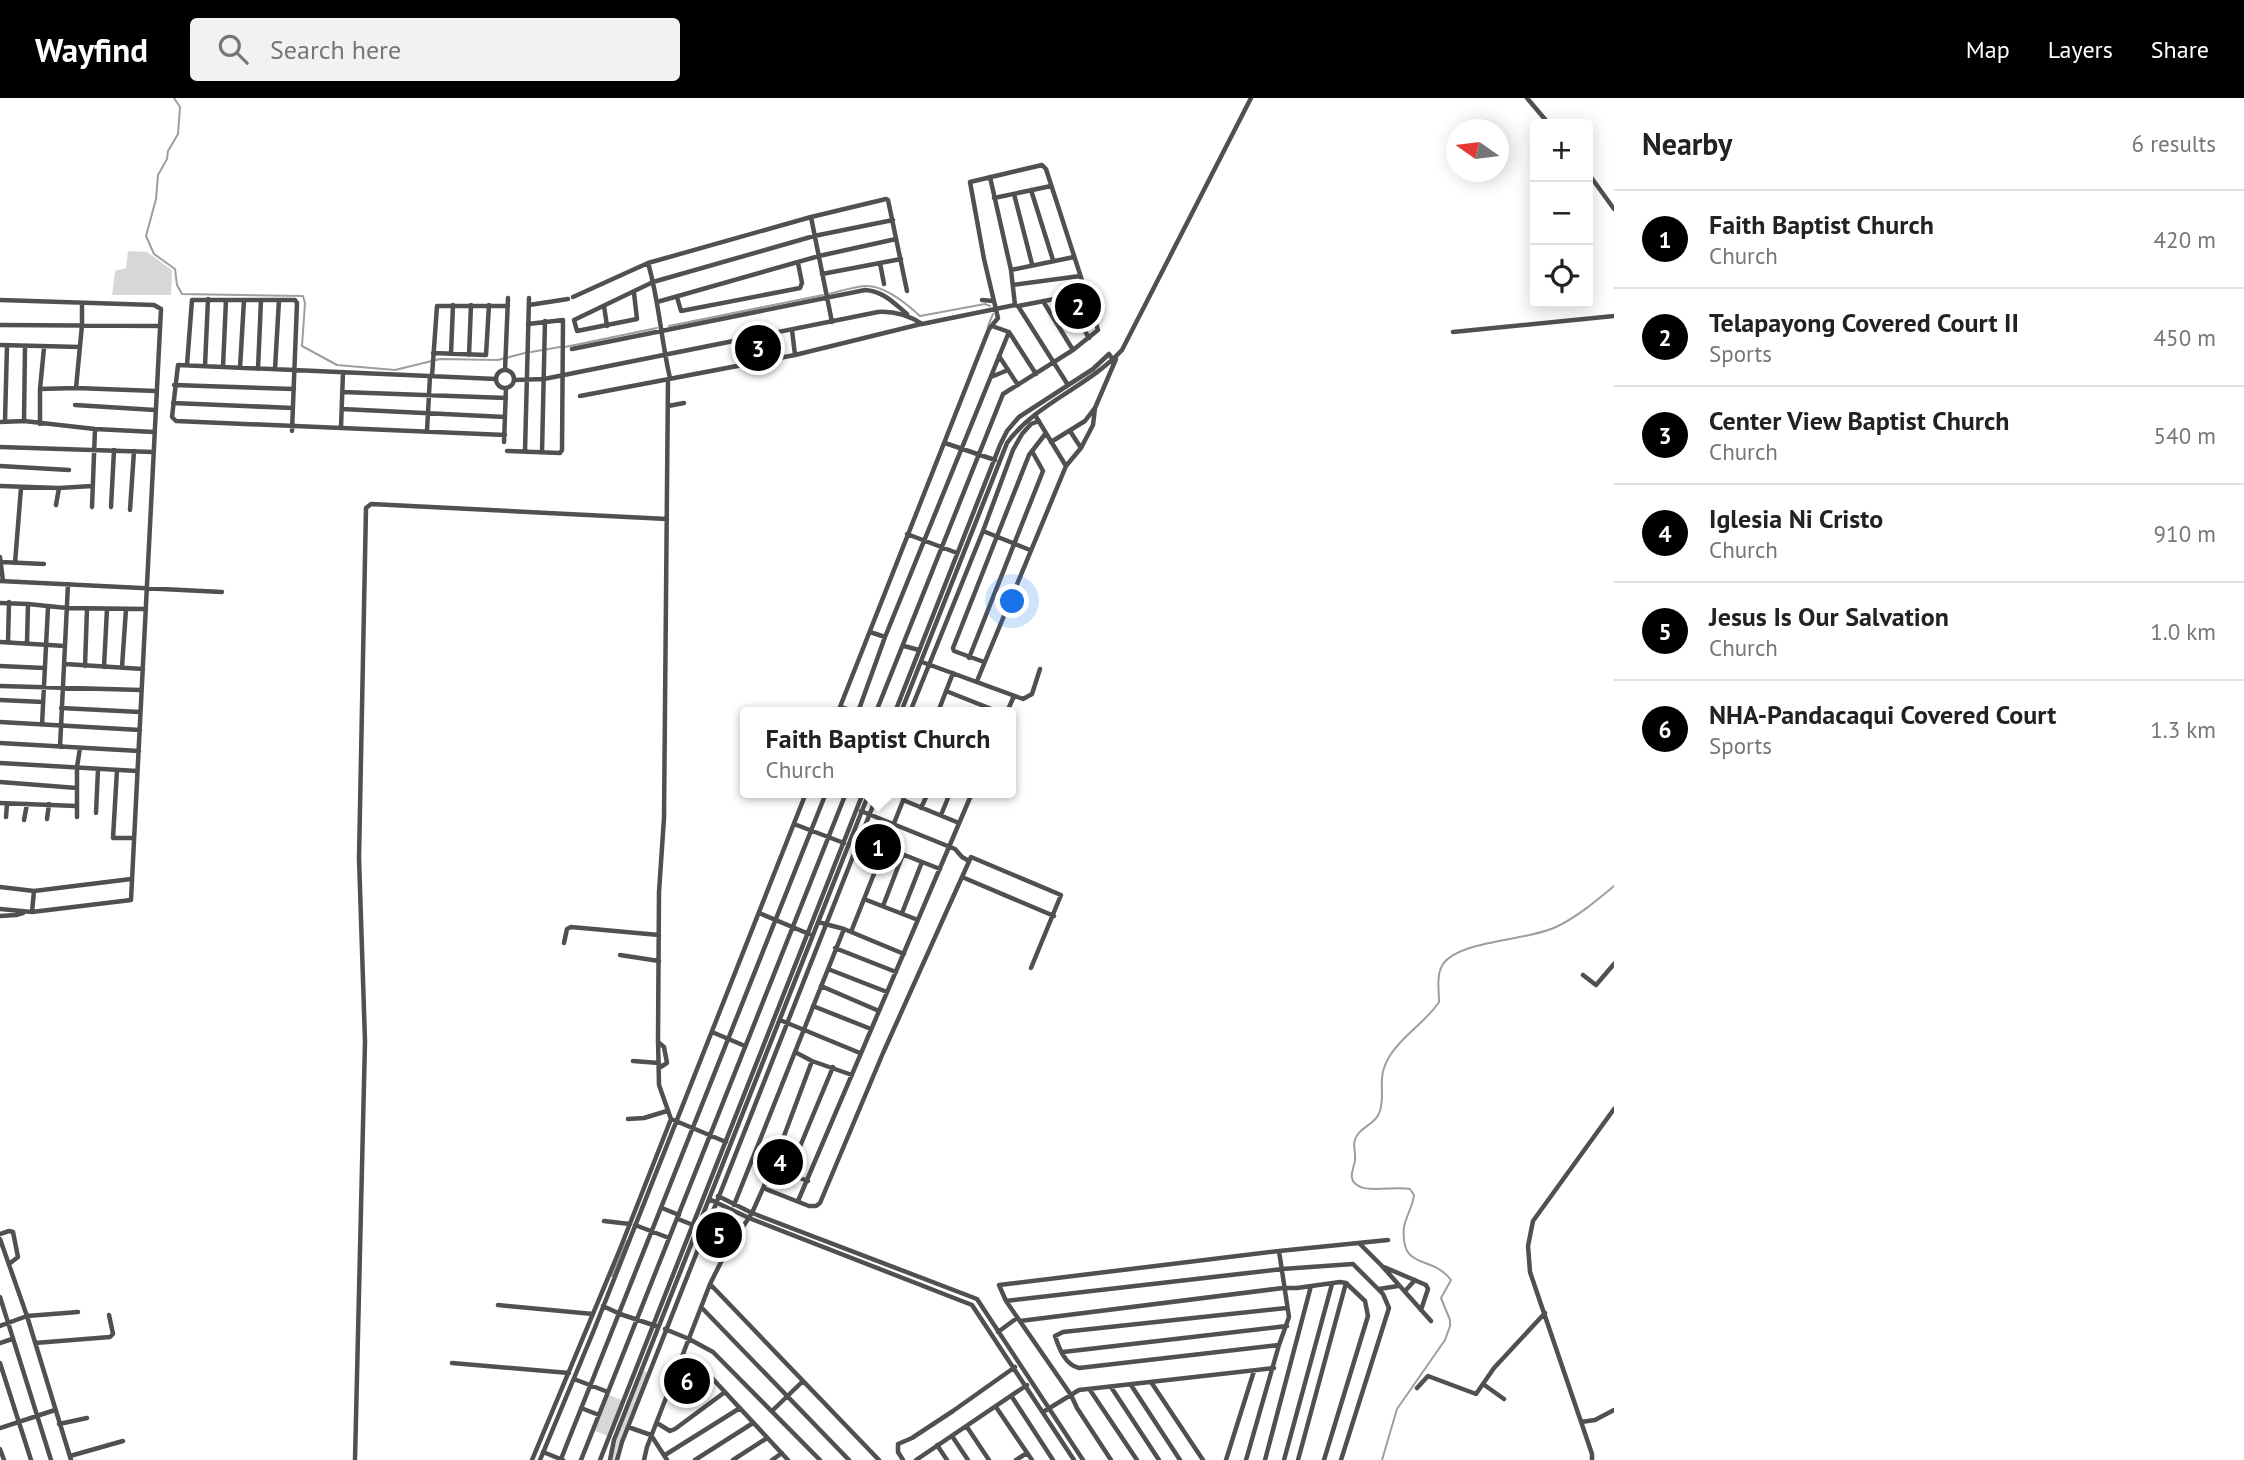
<!DOCTYPE html>
<meta charset="utf-8">
<style>
:root{--surface:#fff;--page:#f2f2f2;--text:#222;--muted:#767676;--line:#e0e0e0;--accent:#000}
body{margin:0;font-family:"PT Sans",sans-serif;background:var(--page);color:var(--text)}
.controls{position:absolute;right:21px;top:21px;display:grid;overflow:hidden;border-radius:7px;box-shadow:0 4px 18px #0003}
.controls button{width:63px;height:63px;display:grid;place-items:center;padding:0;border:0;border-bottom:2px solid var(--line);background:var(--surface);color:var(--text);font:35px sans-serif}
.compass{position:absolute;left:1446px;top:21px;width:63px;height:63px;border-radius:50%;background:var(--surface);box-shadow:0 4px 18px #0003;rotate:284deg}
.you{position:absolute;left:1013px;top:504px;width:24px;height:24px;margin:-18px;border:5px solid #fff;border-radius:50%;background:#1a73e8;box-shadow:0 0 0 10px #1a73e833}
.badge{display:grid;place-items:center;width:46px;height:46px;border-radius:50%;background:var(--accent);color:#fff;font-size:23px;font-weight:700}
.pin{position:absolute;translate:-50% -50%;border:4px solid #fff;box-shadow:0 2px 7px #0006}
.popup{position:absolute;left:740px;top:609px;width:276px;height:91px;box-sizing:border-box;display:grid;place-content:center;border-radius:7px;background:var(--surface);filter:drop-shadow(0 2px 5px #0005);font-size:23px;white-space:nowrap;color:var(--muted)}
.popup b{font-size:26px;color:var(--text)}
.popup::after{content:'';position:absolute;left:50%;top:100%;margin-left:-14px;border:14px solid transparent;border-top-color:var(--surface)}
.list{margin:0;padding:0;list-style:none}
h2{display:flex;justify-content:space-between;align-items:center;height:91px;margin:0;padding:0 28px;font-size:30px}
h2 small{font-size:23px;font-weight:400;color:var(--muted)}
.list li{display:grid;grid-template-columns:46px 1fr auto;gap:21px;align-items:center;box-sizing:border-box;height:98px;padding:0 28px;border-top:2px solid var(--line)}
.list b{display:block;font-size:26px;white-space:nowrap}
.list p{margin:0;font-size:23px;white-space:nowrap;color:var(--muted)}
.list em{font-size:23px;font-style:normal;color:var(--muted)}
.icon{flex:none;width:38px;height:38px;fill:none;stroke:currentColor;stroke-width:2;stroke-linecap:round;stroke-linejoin:round}
.map{position:relative;flex:none;width:1614px;height:1362px;overflow:hidden}
header{display:flex;align-items:center;gap:42px;box-sizing:border-box;height:98px;padding:0 35px;background:var(--accent);color:#fff}
header strong{font-size:33px}
nav{display:flex;gap:38px;margin-inline-start:auto;font-size:24px}
.search{width:490px;height:63px;background:var(--page);display:flex;align-items:center;gap:18px;box-sizing:border-box;padding:0 24px;border-radius:7px;color:var(--muted);font-size:26px}
main{display:flex}
aside{flex:1;background:var(--surface)}
.map>svg:first-child{display:block}
.green{fill:#d7d7d7}
.lines{fill:none;stroke-linecap:round;stroke-linejoin:round}
.stream{stroke:#9e9e9e;stroke-width:2}
.minor{stroke:#505050;stroke-width:4.5}
</style>
<header>
<strong>Wayfind</strong>
<div class="search"><svg class="icon" aria-label="search" viewBox="0 0 24 24"><circle cx="10" cy="10" r="6"/><path d="M15 15l6 6"/></svg>Search here</div>
<nav><a>Map</a><a>Layers</a><a>Share</a></nav>
</header>
<main>
<div class="map">
<svg width="1614" height="1362" viewBox="0 0 1614 1362">
<rect width="100%" height="100%" fill="#fff"/>
<path class="green" d="M128 153 147 154 172 172 171 197H112L115 173 126 170Z
M646 1273 647 1277 617 1351 615 1362H611L619 1333 643 1274Z
M609 1297 622 1302 608 1338 595 1333Z"/>
<g class="lines">
<path class="stream" d="M174 0 180 9 178 36 168 53 167 61 158 77 156 101 146 138 154 156 175 171 177 187 182 196 303 198 305 205 302 248 337 267 395 272 440 261 498 262 525 255
M829 196C841 193 855 188 867 188 886 188 907 206 920 218L985 206 990 208
M669 228 823 197
M988 228 993 216
M565 249 657 230
M531 254 560 249
M612 1178 627 1143
M1382 1362 1397 1311 1445 1242 1450 1228V1222L1441 1200 1451 1182C1432 1156 1400 1174 1404 1129 1406 1118 1413 1108 1414 1097L1410 1091C1396 1088 1367 1095 1357 1087 1347 1080 1354 1071 1355 1062 1356 1052 1351 1045 1358 1036 1364 1028 1377 1024 1380 1013 1386 992 1375 980 1391 956 1404 936 1426 924 1439 904 1439 892 1436 877 1443 866 1459 842 1528 843 1556 829 1577 819 1596 803 1614 788"/>
<path class="minor" d="M1527 0 1549 26
M1588 75 1614 111
M990 79 1011 172 1015 207
M1031 92 1053 162
M1014 96 1032 166
M994 100 1051 88
M811 119 832 224
M648 165C659 202 661 242 670 280
M880 165 884 186
M1011 172 1074 159
M822 176 901 161
M1013 187 1080 178
M634 195 637 221 577 233 574 222 653 184 814 138 893 122
M573 199 648 165 811 119 886 101 888 102 907 193
M677 199 681 213 800 190 802 185 798 165
M1065 199 1089 240
M0 202 154 207 161 211 131 802 32 814 0 811
M982 202 993 203
M1043 203 1073 252
M657 204 819 158 896 141
M529 207 568 201
M604 208 607 228
M1018 208 1068 287
M0 227 160 228
M992 228 1009 234 1036 276
M792 232 795 257
M1453 234 1614 218
M0 247 80 249
M572 251 865 192C883 193 894 205 907 216
M433 255 486 257 489 207
M451 256 453 207
M469 257 471 207
M999 258 1018 287
M187 267 192 202H295L297 205 292 333
M205 268 208 201
M223 269 226 202
M240 270 244 202
M258 271 261 202
M275 271 279 202
M505 272 508 200
M496 281a9 9 0 1 1 18 0a9 9 0 1 1-18 0Z
M432 278 437 208H508
M991 279 1008 272
M496 281 178 267 172 319 176 323 505 337
M668 281 664 720 659 794 658 941 659 987 671 1021 726 1044
M514 282 544 281 878 214C895 213 908 217 922 226L1015 207 1018 208 1065 199 1084 193
M174 287 294 291
M76 290 82 227V205
M40 291 76 290 156 293
M342 294 506 300
M580 298 795 257 921 226
M173 305 293 310
M75 307 155 312
M668 308 684 305
M342 311 505 319
M1035 317 1066 368
M5 323 7 248
M24 323 25 249
M0 324 24 323 95 331 154 334
M40 326V291L44 250
M341 329 343 274
M427 333 430 278
M1070 333 1081 350
M504 344 506 290
M1051 344 1085 323 1094 311
M945 345 995 362
M0 349 153 354
M507 353 560 355 562 352 563 222 528 226
M525 353 529 200
M542 354 545 223
M0 368 69 372
M0 388 59 390 92 388
M56 407 59 390
M92 409 95 331
M111 409 114 352
M130 412 134 353
M983 433 1030 452
M907 436 957 455
M0 459 3 483
M1 464 44 466
M15 465 21 390
M0 483 222 494
M0 505 28 506 67 510 146 511
M870 534 885 539
M0 544 65 548
M8 544 9 504
M27 545 28 506
M904 548 919 552
M969 560 1043 373 1032 353
M922 564 1023 601 1032 596 1040 571
M984 564 954 553 953 550 1029 357 1046 335
M65 566 143 571
M0 568 44 570
M85 568 87 511
M104 569 107 511
M122 569 126 511
M977 583 1066 368 1081 350 1093 327 1095 310 1116 261
M0 588 141 592
M946 593 999 614
M0 602 43 604
M840 609 857 614
M61 610 140 614
M838 614 989 231 998 220 984 161 970 84 1042 67 1046 71 1098 232 1073 252 1003 296 876 614
M858 614 885 539 1009 234
M895 614 1000 347 1007 333 1019 319 1093 271 1109 256 1113 262
M901 614 1007 345C1036 305 1088 289 1122 252L1251 0
M910 614 983 433 1013 352 1022 336 1031 326 1039 323
M938 614 953 575
M1007 614 1014 598
M0 624 140 632
M42 627 48 509
M0 645 139 653
M60 649 68 486
M0 665 137 673
M117 672 113 740H133
M0 684 77 690
M903 702 959 725
M0 705 76 708
M921 710 928 695
M861 713 955 751 962 759 969 763
M96 715 98 671
M941 717 950 695
M6 719 7 706
M77 719V669L80 650
M47 721 49 706
M24 722 27 706
M794 726 844 745
M884 749 940 771
M962 779 1054 818
M0 789 34 793 131 781
M864 801 918 822
M883 808 903 756
M32 814 34 793
M759 815 809 836
M902 815 922 764
M0 818 16 817 23 815
M818 824 844 831 904 856
M851 834 906 695
M564 845 567 831 571 829 659 837
M835 850 896 874
M620 857 659 863
M828 871 887 894
M1583 877 1596 887 1614 866
M821 888 879 913
M813 908 871 931
M780 922 860 955
M712 934 745 948
M658 944 664 949 667 965 659 970
M795 954 812 963 852 977
M633 963 659 965
M628 1021 644 1020 667 1013
M772 1070 808 1083
M789 1075 833 969
M763 1090 809 1108H816L820 1105 883 955 971 759 1061 797 1031 870
M718 1098 752 1115 977 1201 1083 1362
M709 1101 749 1120 972 1207 1074 1362
M798 1103 972 695
M734 1107 844 831
M662 1110 679 1117
M678 1121 693 1127
M604 1123 630 1126
M635 1127 669 1140
M0 1136 9 1133 13 1134 18 1159 9 1166
M0 1141 27 1218 71 1362
M1360 1146 1382 1168 1431 1223
M1384 1169 1426 1187 1428 1191 1421 1212
M710 1186 879 1362
M1379 1191 1398 1188
M1405 1193 1415 1182
M0 1199 51 1362
M1006 1203 1282 1171 1353 1166 1383 1196 1389 1210 1341 1362
M498 1207 593 1216
M603 1208 620 1216 656 1228
M701 1209 849 1362
M1020 1223 1283 1190H1297L1340 1184 1346 1185 1365 1203 1368 1218 1324 1362
M0 1228 27 1218 78 1214
M665 1231 689 1241 713 1254 820 1362
M998 1234 1017 1220
M0 1245 12 1241
M35 1245 110 1239 113 1236 109 1217
M1279 1247 1079 1270C1065 1267 1059 1250 1055 1238L1063 1234 1286 1210
M1063 1254 1287 1228
M681 1262 711 1279 788 1362
M0 1265 31 1362
M452 1265 569 1275
M574 1281 608 1294
M1151 1284 1203 1362
M1483 1286 1504 1301
M1131 1287 1180 1362
M1111 1289 1159 1362
M1417 1290 1428 1278 1476 1296 1494 1270 1545 1215
M1090 1292 1137 1362
M668 1297 681 1300 711 1279
M1012 1299 1053 1362
M996 1309 1032 1362
M581 1310 599 1317
M772 1313 802 1284
M1043 1314 1079 1292 1274 1270
M1581 1324 1595 1322 1614 1312
M657 1325 670 1333 675 1331 725 1294
M59 1326 87 1320
M628 1329 651 1337 667 1362
M967 1329 989 1362
M0 1330 55 1312
M952 1338 968 1362
M937 1347 947 1362
M0 1351 4 1362
M543 1354 563 1362
M665 1357 740 1310
M70 1358 123 1343
M561 1361 826 695
M355 1362 365 943 359 760 366 410 371 406 667 421
M532 1362 620 1151 671 1021
M540 1362 594 1232 806 695
M581 1362 846 695
M600 1362 863 695
M610 1362 614 1342 869 695
M617 1362 622 1344 878 695
M644 1362 647 1349 710 1186 724 1158 752 1115 772 1070 812 963
M695 1362 753 1325
M733 1362 767 1340
M772 1362 782 1355
M903 1362 898 1354V1346L912 1340 953 1313 1015 1269
M916 1362 1027 1287
M1016 1362 1027 1355
M1111 1362 1077 1310 1071 1297 1006 1203 999 1187 1279 1153 1388 1142
M1226 1362 1254 1273
M1246 1362 1279 1247 1289 1219 1279 1153
M1265 1362 1311 1188
M1284 1362 1332 1186
M1298 1362 1346 1185
M1592 1362V1356L1530 1174 1528 1148 1533 1123 1614 1011"/>
</g>
</svg>
<div class="controls">
<button>+</button>
<button>−</button>
<button><svg class="icon" aria-label="locate" viewBox="0 0 24 24"><circle cx="12" cy="12" r="6"/><path d="M12 2v4M12 18v4M2 12h4M18 12h4"/></svg></button>
</div>
<svg class="compass" viewBox="-18 -18 36 36"><path d="M0-13l5 13h-10z" fill="#e53935"/><path d="M0 13l5-13h-10z" fill="#767676"/></svg>
<div class="you"></div>
<div class="pin badge" style="left:878px;top:749px">1</div>
<div class="popup"><b>Faith Baptist Church</b>Church</div>
<div class="pin badge" style="left:1078px;top:208px">2</div>
<div class="pin badge" style="left:758px;top:250px">3</div>
<div class="pin badge" style="left:780px;top:1064px">4</div>
<div class="pin badge" style="left:719px;top:1137px">5</div>
<div class="pin badge" style="left:687px;top:1283px">6</div>
</div>
<aside>
<h2>Nearby<small>6 results</small></h2>
<ul class="list">
<li><span class="badge">1</span><div><b>Faith Baptist Church</b><p>Church</p></div><em>420 m</em></li>
<li><span class="badge">2</span><div><b>Telapayong Covered Court II</b><p>Sports</p></div><em>450 m</em></li>
<li><span class="badge">3</span><div><b>Center View Baptist Church</b><p>Church</p></div><em>540 m</em></li>
<li><span class="badge">4</span><div><b>Iglesia Ni Cristo</b><p>Church</p></div><em>910 m</em></li>
<li><span class="badge">5</span><div><b>Jesus Is Our Salvation</b><p>Church</p></div><em>1.0 km</em></li>
<li><span class="badge">6</span><div><b>NHA-Pandacaqui Covered Court</b><p>Sports</p></div><em>1.3 km</em></li>
</ul>
</aside>
</main>
